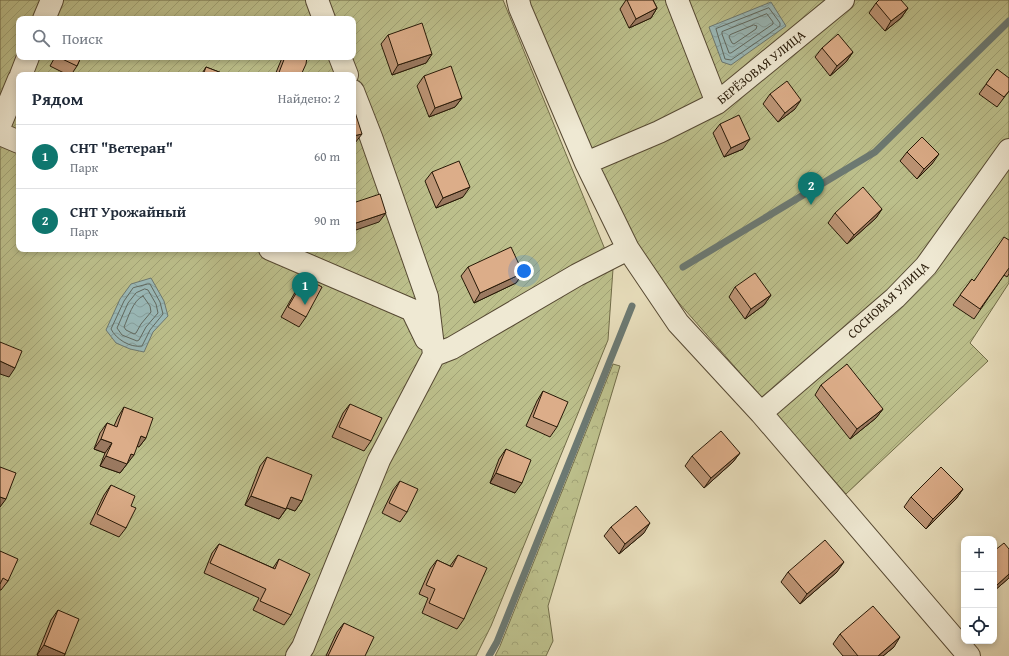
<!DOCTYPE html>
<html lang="ru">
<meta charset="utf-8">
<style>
:root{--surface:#fff;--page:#f6f6f7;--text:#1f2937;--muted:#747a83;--line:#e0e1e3;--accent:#0f766e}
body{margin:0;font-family:"Gentium Book Plus",serif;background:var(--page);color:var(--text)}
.controls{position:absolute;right:12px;bottom:12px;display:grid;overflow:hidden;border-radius:8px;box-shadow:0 2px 6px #0003}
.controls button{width:36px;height:36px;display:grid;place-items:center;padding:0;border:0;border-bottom:1px solid var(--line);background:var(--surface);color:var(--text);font:20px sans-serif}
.you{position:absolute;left:524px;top:271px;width:14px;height:14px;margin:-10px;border:3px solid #fff;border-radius:50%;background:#1a73e8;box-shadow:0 0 0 6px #1a73e833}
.badge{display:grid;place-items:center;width:26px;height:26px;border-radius:50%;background:var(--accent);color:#fff;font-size:13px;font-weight:700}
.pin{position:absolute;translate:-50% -33px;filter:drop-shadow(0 1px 2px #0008)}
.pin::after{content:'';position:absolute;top:21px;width:14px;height:12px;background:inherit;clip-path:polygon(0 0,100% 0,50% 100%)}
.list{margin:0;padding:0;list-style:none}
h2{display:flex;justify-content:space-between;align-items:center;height:52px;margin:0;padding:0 16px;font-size:17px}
h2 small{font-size:13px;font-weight:400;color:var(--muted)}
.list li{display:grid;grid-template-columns:26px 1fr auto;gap:12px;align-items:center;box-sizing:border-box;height:64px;padding:0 16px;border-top:1px solid var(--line)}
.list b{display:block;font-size:15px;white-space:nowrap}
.list p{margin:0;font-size:13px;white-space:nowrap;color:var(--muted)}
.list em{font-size:13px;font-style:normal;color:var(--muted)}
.icon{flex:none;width:22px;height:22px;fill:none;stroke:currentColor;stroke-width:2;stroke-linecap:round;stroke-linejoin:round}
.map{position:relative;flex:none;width:1009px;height:656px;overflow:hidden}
.search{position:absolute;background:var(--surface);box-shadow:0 2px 6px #0003;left:16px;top:16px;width:340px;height:44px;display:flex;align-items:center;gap:10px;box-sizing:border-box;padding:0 14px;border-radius:8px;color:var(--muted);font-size:15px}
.panel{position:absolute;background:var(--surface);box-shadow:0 2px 6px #0003;left:16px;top:72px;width:340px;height:180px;border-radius:8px}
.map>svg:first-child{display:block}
.forest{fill:url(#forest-crowns);stroke:#716c48}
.garden{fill:url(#garden-furrows);stroke:#716c48;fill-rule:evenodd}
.water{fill:url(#water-waves);stroke:#6c7972}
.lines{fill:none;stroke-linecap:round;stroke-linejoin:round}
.shore{stroke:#606960;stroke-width:1}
.stream{stroke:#6c7972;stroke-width:7}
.minor-casing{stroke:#564933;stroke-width:24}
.minor{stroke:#efe9d3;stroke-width:22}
.wall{fill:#bd9576;stroke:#261806}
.shaded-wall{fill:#9a7960;stroke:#261806}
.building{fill:#dcad89;stroke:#261806}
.labels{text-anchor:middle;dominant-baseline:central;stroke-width:3;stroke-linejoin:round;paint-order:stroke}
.street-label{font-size:13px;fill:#261806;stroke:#efe9d3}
</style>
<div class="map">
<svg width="1009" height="656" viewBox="0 0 1009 656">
<defs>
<pattern id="forest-crowns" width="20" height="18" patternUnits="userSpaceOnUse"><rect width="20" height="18" fill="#bcbf8b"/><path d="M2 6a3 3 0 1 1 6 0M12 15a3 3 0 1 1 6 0" fill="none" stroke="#a1a376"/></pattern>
<pattern id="garden-furrows" width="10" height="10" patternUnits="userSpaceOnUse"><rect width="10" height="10" fill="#bcbf8b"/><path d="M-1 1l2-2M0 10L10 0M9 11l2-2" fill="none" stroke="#a1a376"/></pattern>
<pattern id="water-waves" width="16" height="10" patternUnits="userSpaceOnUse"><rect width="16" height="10" fill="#9ababa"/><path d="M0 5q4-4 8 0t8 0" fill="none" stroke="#859f9e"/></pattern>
</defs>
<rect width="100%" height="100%" fill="#e7ddbb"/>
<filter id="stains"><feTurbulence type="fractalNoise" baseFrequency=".005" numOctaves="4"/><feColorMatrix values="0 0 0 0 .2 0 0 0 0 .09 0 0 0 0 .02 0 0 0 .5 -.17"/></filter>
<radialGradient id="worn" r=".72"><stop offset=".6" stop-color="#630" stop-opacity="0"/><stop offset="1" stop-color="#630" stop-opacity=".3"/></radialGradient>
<path class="forest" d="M613 364 620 366 548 606 553 641 546 656H495L500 646Z"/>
<path class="garden" d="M0 0H503L613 269 608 340 491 626 476 656H0ZM19 19H353V57H19ZM19 75H353V249H19Z
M525 0H1009V283L970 343 988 361 846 494 637 255Z"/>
<path class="water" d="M771 2 786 26 731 65 722 62 709 27Z
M151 278 164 301 168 316 153 332 144 352 130 349 116 343 106 330 120 299 131 284Z"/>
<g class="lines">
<path class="shore" d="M769 8 780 23V26L731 60 725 59 716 29Z
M767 14 773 22V24L731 53H729L722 34V32Z
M754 25 757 26 756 29 734 44 732 43 729 37 730 35Z
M148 284H150L160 302 163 314 150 330 142 346C130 348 116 339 111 329L124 301 133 288Z
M145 289 148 290 156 304 158 313 146 327 139 340 137 341 122 335 117 328 128 303 136 293Z
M143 296 150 306 151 312 141 324 136 333 134 334 126 330 124 327C128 318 133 300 143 296Z"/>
<path class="stream" d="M683 267 875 152 1009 21
M489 656 497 642 632 306"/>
<g class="minor-casing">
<path id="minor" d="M317 0 324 19
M518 0 520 8 586 163 628 249 678 323 761 413 969 656
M677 0 717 103
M44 19 52 0
M340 57 347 75
M21 75 28 57
M0 125 19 79
M0 134 19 142
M586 163 659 132 717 103 843 0
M270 249 412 310 426 339
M434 355 452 348 577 275 628 249
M761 413 895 298 926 266 1009 150
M297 656 303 647 379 460 434 355 427 297 371 137 353 91"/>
</g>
<use href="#minor" class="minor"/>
</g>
<path class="wall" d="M626 0H653L657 8 651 18 629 28 620 9Z
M876 3 908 8 901 18 885 31 869 13Z
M388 35 432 54 426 63 392 75 381 44Z
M822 48 853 52 846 62 830 76 815 57Z
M55 57H81L77 66 71 75H68L50 66Z
M277 57H307L301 75H275L282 58Z
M206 67 227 75H201Z
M997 69 1009 91 997 107 979 94Z
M424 76 462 98 455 107 429 117 417 86Z
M770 94 795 109 778 122 763 104Z
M720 124 743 149 724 157 713 133Z
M907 152 932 164 917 179 900 161Z
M432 172 463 197 436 208 425 181Z
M882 209 876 218 847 244 828 223 835 213Z
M1009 240V274L1007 277 1004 275 974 319 953 305 972 279 974 281Z
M468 267 523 273 516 283 474 303 461 276Z
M305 278 306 317 299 327 281 317 298 287Z
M735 287 771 295 764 305 745 319 729 297Z
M821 385 883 409 876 418 850 439 815 395Z
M543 391 557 427 550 437 526 426 537 401Z
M350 404 371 441 364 451 332 437 343 413Z
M124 407 146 438 139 447 137 446 127 464 120 473 100 466 105 453 94 449 100 433 107 423 114 426 118 417Z
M506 449 515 493 490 483 499 459Z
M740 453 733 462 704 488 685 466 692 456Z
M267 457 302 501 295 511 287 508 279 519 245 505 260 466Z
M400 481 407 512 400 522 382 513 393 490Z
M111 485 131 506 126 528 119 537 90 524 104 495Z
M963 489 956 499 926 529 904 507 911 497Z
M611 527 644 533 619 554 604 536Z
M219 544 273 568 279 559 291 615 284 625 253 610 259 598 204 573 212 553Z
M1009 549V578L994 591V551Z
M0 551 8 581 1 590H0Z
M458 555 464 619 457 629 422 613 428 598 419 594 430 569 437 560 450 566Z
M788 572H837L800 604 781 582Z
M58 610 65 654 64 656H39L37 655 51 620Z
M344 623 365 656H326L337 632Z
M840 634 894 647 883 656H843L833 644Z"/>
<path class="shaded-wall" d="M657 8 651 18 629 28 636 19Z
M908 8 901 18 885 31 891 21Z
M853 52 846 62 830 76 837 66Z
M432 54 426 63 392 75 398 65Z
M462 98 455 107 429 117 435 108Z
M801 100 795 109 778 122 785 113Z
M362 134 355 143 353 144V136Z
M750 139 743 149 724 157 731 148Z
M939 154 932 164 917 179 924 169Z
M470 187 463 197 436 208 443 198Z
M882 209 876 218 847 244 854 235Z
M386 213 379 222 353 231V224Z
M523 273 516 283 474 303 480 293Z
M771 295 764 305 745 319 751 309Z
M0 361 15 368 9 377 0 374Z
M883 409 876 418 850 439 857 429Z
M141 436 146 438 139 447 134 445Z
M101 439 112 443 105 453 94 449Z
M740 453 733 462 704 488 711 478Z
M131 454 134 455 120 473 100 466 106 456Z
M496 473 522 483 515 493 490 483Z
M963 489 956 499 926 529 933 519Z
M251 496 286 509 279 519 245 505Z
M0 497 6 499 0 507Z
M291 497 302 501 295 511 284 507Z
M650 523 644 533 619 554 625 544Z
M844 562 837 572 800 604 807 594Z
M1009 574V578L994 591V589L997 585Z
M900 637 894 647 883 656H878Z
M44 645 65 654 64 656H39L37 655Z"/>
<path class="building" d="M627 0H653L657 8 636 19Z
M879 0H901L908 8 891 21 876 3Z
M422 23 432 54 398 65 388 35Z
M838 34 853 52 837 66 822 48Z
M58 57H81L77 66Z
M285 57H307L306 64 301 75H278Z
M451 66 462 98 435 108 424 76Z
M206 67 227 75H203Z
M997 69 1009 78V91L1004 97 986 84Z
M787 81 801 100 785 113 770 94Z
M353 109H354L362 134 353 136Z
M739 115 750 139 731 148 720 124Z
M922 137 939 154 924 169 907 152Z
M459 161 470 187 443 198 432 172Z
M863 187 882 209 854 235 835 213Z
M380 194 386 213 353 224V203Z
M1004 237 1009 240V268L980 309 960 295 972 279 974 281Z
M511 247 523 273 480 293 468 267Z
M755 273 771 295 751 309 735 287Z
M305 278 322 287 306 317 288 307Z
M0 342 22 351 15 368 0 361Z
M847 364 883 409 857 429 821 385Z
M543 391 568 402 557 427 533 417Z
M350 404 382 418 371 441 339 427Z
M124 407 153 418 146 438 141 436 134 455 131 454 127 464 106 456 112 443 101 439 107 423 117 427Z
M721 431 740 453 711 478 692 456Z
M506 449 531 460 522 483 496 473Z
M267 457 312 475 302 501 291 497 286 509 251 496Z
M0 467 16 473 6 499 0 497Z
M941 467 963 489 933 519 911 497Z
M400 481 418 489 407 512 389 503Z
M111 485 135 496 131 506 136 508 126 528 97 514Z
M636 506 650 523 625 544 611 527Z
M825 540 844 562 807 594 788 572Z
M1004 543 1009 549V574L997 585 994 581V551Z
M219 544 275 569 279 559 310 574 291 615 260 601 266 589 210 563Z
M0 551 18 559 8 581 3 578 0 584Z
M458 555 487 568 464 619 429 603 435 589 426 585 437 560 452 567Z
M873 606 900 637 878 656H858L840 634Z
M58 610 79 619 65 654 44 645Z
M344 623 374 637 365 656H328Z"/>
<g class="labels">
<g class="street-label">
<text transform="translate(761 67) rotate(-39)">БЕРЁЗОВАЯ УЛИЦА</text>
<text transform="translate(888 300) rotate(-43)">СОСНОВАЯ УЛИЦА</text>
</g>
</g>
<rect width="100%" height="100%" filter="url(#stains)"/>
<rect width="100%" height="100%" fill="url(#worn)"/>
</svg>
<div class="controls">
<button>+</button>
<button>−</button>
<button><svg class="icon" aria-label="locate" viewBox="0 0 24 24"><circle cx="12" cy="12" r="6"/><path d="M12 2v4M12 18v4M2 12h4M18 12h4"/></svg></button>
</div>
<div class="you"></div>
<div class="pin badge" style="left:305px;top:305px">1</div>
<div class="pin badge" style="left:811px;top:205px">2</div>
<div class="search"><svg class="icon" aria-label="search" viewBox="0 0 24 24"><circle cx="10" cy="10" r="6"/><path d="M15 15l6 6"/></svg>Поиск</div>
<section class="panel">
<h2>Рядом<small>Найдено: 2</small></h2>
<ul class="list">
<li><span class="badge">1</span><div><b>СНТ &quot;Ветеран&quot;</b><p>Парк</p></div><em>60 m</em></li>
<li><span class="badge">2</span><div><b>СНТ Урожайный</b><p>Парк</p></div><em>90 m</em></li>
</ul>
</section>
</div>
